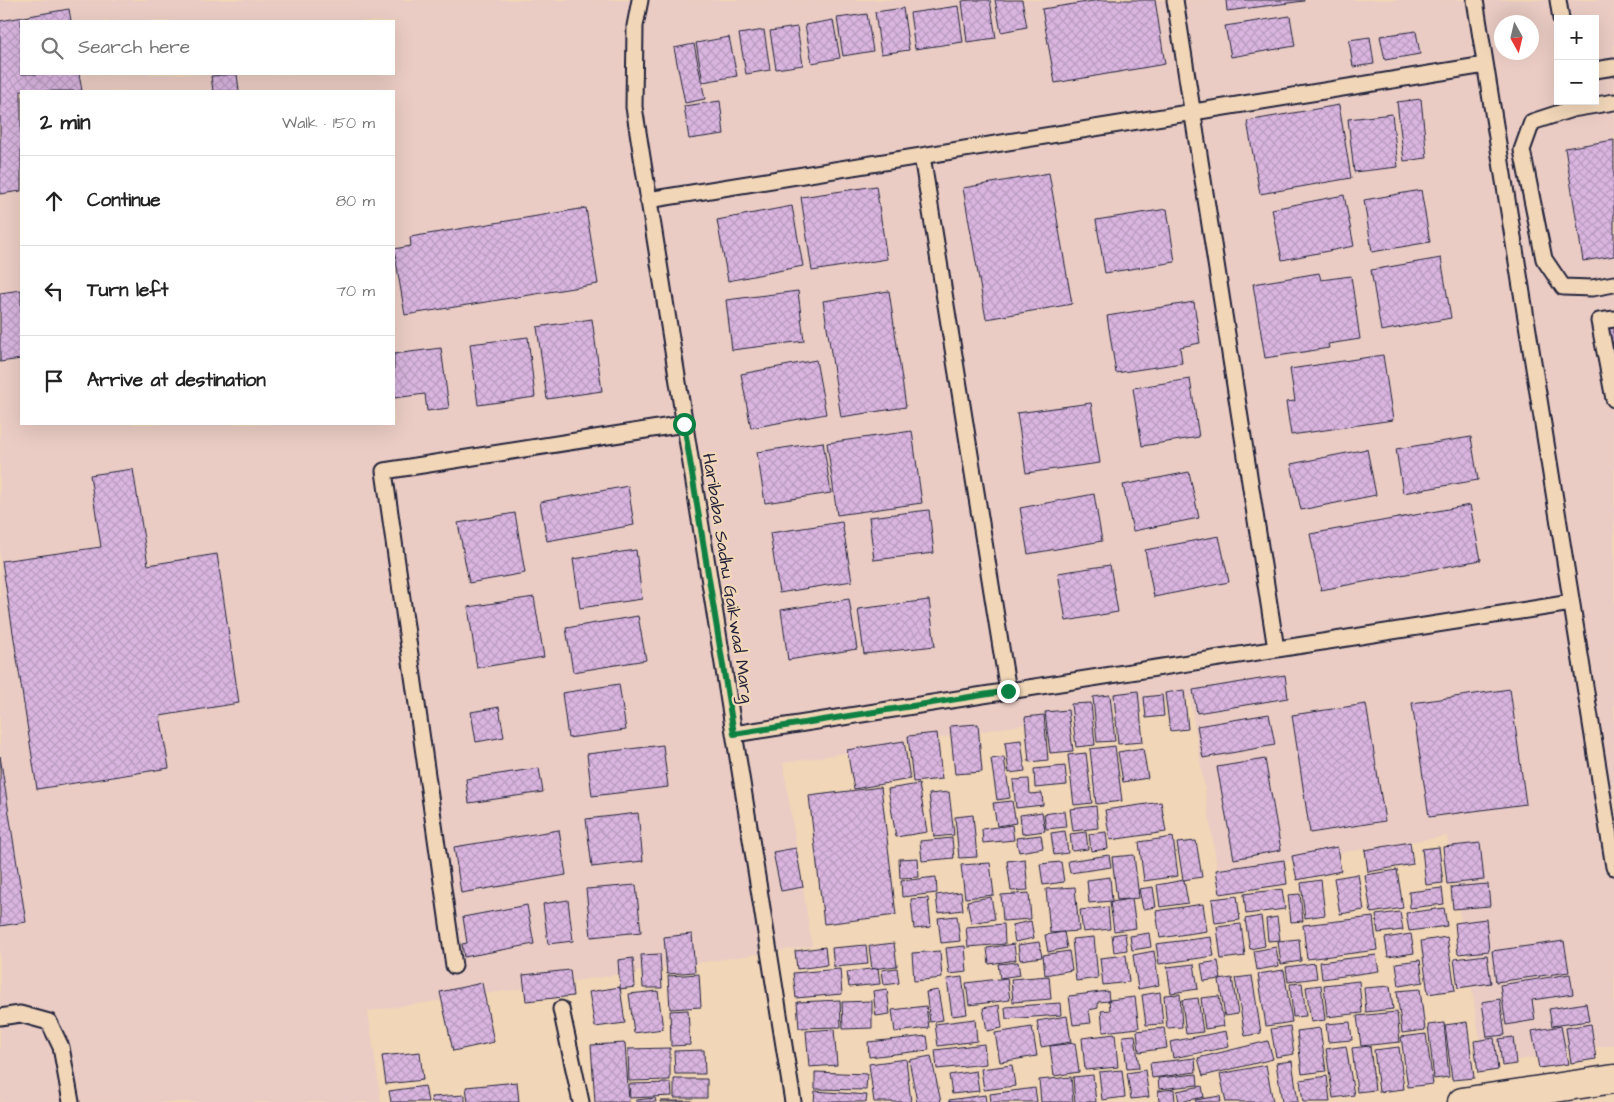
<!DOCTYPE html>
<meta charset="utf-8">
<style>
:root{--surface:#fff;--page:#f2f2f2;--text:#222;--muted:#767676;--line:#e0e0e0}
body{margin:0;font-family:"Architects Daughter",sans-serif;background:var(--page);color:var(--text)}
.controls{position:absolute;right:15px;top:15px;display:grid;overflow:hidden;border-radius:0px;box-shadow:0 5px 20px #0002}
.controls button{width:45px;height:45px;display:grid;place-items:center;padding:0;border:0;border-bottom:1px solid var(--line);background:var(--surface);color:var(--text);font:25px sans-serif}
.compass{position:absolute;left:1494px;top:15px;width:45px;height:45px;border-radius:50%;background:var(--surface);box-shadow:0 5px 20px #0002;rotate:172deg}
.stop{position:absolute;width:15px;height:15px;margin:-11px;border:4px solid #0b8043;border-radius:50%;background:#fff}
.stop.end{background:#0b8043;border-color:#fff;box-shadow:0 1px 5px #0008}
.list{margin:0;padding:0;list-style:none}
h2{display:flex;justify-content:space-between;align-items:center;height:65px;margin:0;padding:0 20px;font-size:21px}
h2 small{font-size:16px;font-weight:400;color:var(--muted)}
.list li{display:grid;grid-template-columns:32px 1fr auto;gap:15px;align-items:center;box-sizing:border-box;height:90px;padding:0 20px;border-top:1px solid var(--line)}
.list b{display:block;font-size:19px;white-space:nowrap}
.list em{font-size:16px;font-style:normal;color:var(--muted)}
.icon{flex:none;width:28px;height:28px;fill:none;stroke:currentColor;stroke-width:2;stroke-linecap:round;stroke-linejoin:round}
.map{position:relative;flex:none;width:1614px;height:1102px;overflow:hidden}
.search{position:absolute;background:var(--surface);box-shadow:0 5px 20px #0002;left:20px;top:20px;width:375px;height:55px;display:flex;align-items:center;gap:12px;box-sizing:border-box;padding:0 18px;border-radius:0px;color:var(--muted);font-size:19px}
.panel{position:absolute;background:var(--surface);box-shadow:0 5px 20px #0002;left:20px;top:90px;width:375px;height:335px;border-radius:0px}
.map>svg:first-child{display:block}
.built{fill:#eaccc4;fill-rule:evenodd}
.building{fill:url(#building-cross-hatch);stroke:#22223b}
.lines{fill:none;stroke-linecap:round;stroke-linejoin:round}
.lane-casing{stroke:#22223b;stroke-width:19}
.secondary-casing{stroke:#22223b;stroke-width:31}
.lane{stroke:#f1d6b8;stroke-width:15}
.secondary{stroke:#f1d6b8;stroke-width:28}
.route{stroke:#0b8043;stroke-width:6}
.labels{text-anchor:middle;dominant-baseline:central;stroke-width:4.5;stroke-linejoin:round;paint-order:stroke}
.street-label{font-size:18px;fill:#22223b;stroke:#f1d6b8}
</style>
<div class="map">
<svg width="1614" height="1102" viewBox="0 0 1614 1102">
<defs>
<pattern id="building-cross-hatch" width="8" height="8" patternUnits="userSpaceOnUse" patternTransform="scale(1.25)"><rect width="8" height="8" fill="#d9b5df"/><path d="M0 0l8 8M0 8l8-8" fill="none" stroke="#ba9bc0"/></pattern>
</defs>
<rect width="100%" height="100%" fill="#f1d6b8"/>
<filter id="ink" filterUnits="userSpaceOnUse"><feTurbulence type="fractalNoise" baseFrequency=".02" numOctaves="2"/><feDisplacementMap in="SourceGraphic" scale="10" xChannelSelector="R" yChannelSelector="G"/><feConvolveMatrix kernelMatrix="1 2 1 2 8 2 1 2 1" color-interpolation-filters="sRGB"/></filter>
<g filter="url(#ink)">
<path class="built" d="M0 0H1614V1045L1484 1065 1447 836 1218 872 1190 698 783 763 812 946 368 1011 381 1102H0ZM1558 19H1595V101H1558ZM21 21H394V74H21ZM1502 22H1532V52H1502ZM21 91H394V424H21Z"/>
<path class="building" d="M970 0H990L996 38 967 42 962 1Z
M995 0H1022L1027 27 1001 32Z
M1100 0H1155L1165 64 1055 83 1042 9Z
M1226 0H1304V1L1227 11Z
M958 6 963 42 915 49 910 13Z
M903 8 909 50 881 54 875 12Z
M69 9 71 21H21V74H79L82 91H21V191L0 194V21Z
M867 14 873 51 843 56 837 18Z
M1290 16 1295 46 1231 57 1225 26Z
M833 20 840 58 812 63 805 25Z
M797 27 803 65 776 69 770 31Z
M764 30 770 70 746 74 739 34Z
M1416 31 1420 54 1385 60 1380 36Z
M729 37 737 76 703 82 696 43Z
M1370 37 1374 64 1353 67 1349 40Z
M694 44 705 99 685 103 674 48Z
M237 74 239 91H213L211 76Z
M1421 99 1427 158 1404 161 1397 102Z
M720 101 724 134 689 139 684 106Z
M1339 105 1351 178 1260 194 1247 121Z
M1392 114 1398 167 1354 172 1348 119Z
M1614 140V256L1583 261 1565 148Z
M1049 173 1072 304 986 319 963 188Z
M876 186 887 259 812 271 801 197Z
M1421 190 1430 242 1372 252 1364 200Z
M1344 195 1354 246 1282 260 1272 209Z
M792 206 803 266 728 281 717 220Z
M586 208 598 284 405 315 394 249 411 246 410 237Z
M1167 209 1175 262 1105 273 1096 220Z
M1441 258 1451 318 1381 331 1371 270Z
M1319 273 1321 280 1351 276 1360 339 1328 344 1329 348 1265 358 1253 284Z
M21 290V359L0 362V293Z
M798 291 804 341 732 350 726 300Z
M889 291 906 407 841 417 823 301Z
M1194 302 1200 343 1180 347 1182 363 1116 373 1107 316Z
M592 319 602 391 547 399 537 327Z
M1614 325V380L1605 326Z
M528 337 535 397 478 405 470 344Z
M441 348 449 408 427 411 425 394 394 398V354Z
M1383 355 1393 420 1291 435 1286 402 1295 401 1290 369Z
M816 360 826 414 751 428 741 374Z
M1190 379 1199 437 1142 446 1133 388Z
M1091 403 1100 463 1026 473 1017 413Z
M912 431 922 503 837 515 827 443Z
M1471 437 1478 480 1403 493 1396 449Z
M823 442 831 493 765 503 757 452Z
M1367 449 1376 495 1301 510 1291 464Z
M133 469 148 565 217 554 239 703 160 716 169 768 37 789 2 561 101 547 90 475Z
M1189 472 1199 518 1133 531 1123 485Z
M628 486 634 525 547 541 540 502Z
M1094 494 1102 541 1028 554 1020 508Z
M1470 505 1481 560 1321 590 1310 534Z
M929 510 934 553 874 560 869 517Z
M515 513 525 573 469 583 458 523Z
M842 522 852 581 779 593 770 533Z
M1219 536 1229 582 1154 597 1145 550Z
M636 550 642 599 580 608 573 559Z
M1110 565 1118 612 1066 621 1058 573Z
M534 597 544 657 477 668 468 607Z
M849 599 857 649 788 660 781 610Z
M929 600 935 646 864 654 858 609Z
M638 616 646 660 573 672 566 628Z
M1285 675 1288 698 1197 713 1193 690Z
M619 684 626 730 568 738 562 693Z
M1510 689 1526 804 1429 817 1412 703Z
M1184 690 1188 729 1170 731 1165 693Z
M1138 691 1143 742 1118 744 1114 694Z
M1110 695 1115 741 1097 742 1093 697Z
M1162 695 1164 716 1146 718 1144 697Z
M1091 703 1095 745 1076 747 1071 704Z
M1366 704 1385 821 1310 833 1292 715Z
M499 707 504 737 476 742 471 712Z
M1068 710 1073 751 1050 753 1045 712Z
M1269 714 1275 745 1203 758 1197 726Z
M1044 715 1048 760 1029 762 1025 717Z
M978 724 982 772 955 774 950 726Z
M937 733 942 779 913 782 908 736Z
M1021 740 1025 771 1009 773 1005 742Z
M904 741 910 779 854 789 847 750Z
M663 745 668 787 592 796 587 754Z
M1115 746 1122 801 1096 804 1090 749Z
M1143 748 1148 778 1123 782 1118 752Z
M1086 753 1092 803 1074 805 1068 755Z
M0 756 26 922 0 926Z
M1004 757 1010 798 997 800 991 759Z
M1265 759 1281 850 1234 859 1217 767Z
M1065 766 1067 785 1035 788 1034 769Z
M539 768 543 792 469 803 466 779Z
M1029 779 1030 794 1042 793 1043 805 1016 808 1013 780Z
M919 784 927 832 896 837 888 789Z
M881 787 896 915 824 924 809 796Z
M949 792 954 835 934 837 929 794Z
M1012 801 1016 823 997 826 993 803Z
M1161 802 1166 832 1110 840 1105 810Z
M1096 806 1098 828 1073 831 1070 809Z
M1064 811 1066 827 1046 829 1044 814Z
M1042 812 1045 831 1022 834 1020 815Z
M638 813 643 861 592 867 586 819Z
M973 815 977 857 959 858 955 817Z
M1012 825 1014 840 983 843 982 829Z
M559 830 566 875 461 893 454 847Z
M1065 831 1068 853 1054 855 1051 833Z
M1086 832 1088 849 1072 851 1070 834Z
M1106 832 1108 849 1091 851 1089 834Z
M1041 835 1043 848 1019 852 1016 838Z
M1173 837 1178 876 1144 881 1139 842Z
M952 838 954 858 922 861 920 841Z
M1196 841 1202 877 1183 880 1177 843Z
M1410 842 1413 864 1368 872 1365 850Z
M1480 843 1484 880 1447 884 1443 847Z
M1337 847 1341 871 1297 880 1292 856Z
M1439 847 1443 883 1426 885 1422 849Z
M796 848 803 887 781 891 773 852Z
M1109 855 1111 867 1070 873 1068 861Z
M1134 855 1139 898 1117 900 1112 857Z
M918 858 919 877 900 878 899 859Z
M1025 859 1028 890 1011 891 1007 861Z
M1284 860 1287 884 1220 894 1216 870Z
M1061 862 1064 882 1043 885 1040 864Z
M990 863 994 895 965 898 961 865Z
M1397 870 1403 908 1371 913 1365 875Z
M1358 874 1364 910 1340 914 1334 878Z
M936 877 937 893 902 897 901 881Z
M1110 877 1112 901 1089 903 1087 880Z
M1184 880 1188 903 1160 907 1157 885Z
M1321 880 1325 915 1305 918 1301 883Z
M1488 884 1490 906 1453 909 1451 887Z
M636 885 641 932 591 937 586 889Z
M1075 887 1079 931 1050 933 1046 889Z
M1153 887 1156 907 1143 909 1139 889Z
M1442 888 1444 904 1410 908 1409 892Z
M1282 889 1285 909 1246 914 1244 894Z
M961 892 963 910 938 913 936 895Z
M1029 893 1031 919 1003 921 1001 895Z
M1300 894 1303 921 1291 922 1288 895Z
M1237 896 1240 920 1215 923 1212 899Z
M991 897 995 919 971 923 967 901Z
M928 898 931 927 914 929 911 899Z
M1132 899 1136 928 1114 931 1110 902Z
M568 900 573 941 548 944 543 904Z
M1203 904 1207 931 1160 938 1156 911Z
M527 905 534 944 464 957 462 944 467 943 463 917Z
M1108 907 1110 929 1083 932 1080 910Z
M1444 908 1447 926 1409 931 1406 913Z
M1400 912 1403 930 1378 933 1376 915Z
M957 916 960 941 941 943 938 918Z
M1261 916 1265 946 1250 949 1245 919Z
M1277 917 1280 940 1268 941 1266 919Z
M1373 917 1377 950 1307 959 1303 925Z
M1486 919 1489 951 1458 954 1455 923Z
M1031 921 1034 938 1015 942 1012 925Z
M1004 924 1005 944 968 947 966 927Z
M1241 924 1245 956 1221 959 1217 927Z
M1064 932 1067 948 1048 952 1045 935Z
M1125 933 1127 950 1114 952 1112 935Z
M1149 933 1151 947 1132 950 1130 936Z
M692 934 695 972 667 974 664 937Z
M1411 934 1414 953 1388 957 1385 938Z
M1094 937 1098 978 1076 981 1072 939Z
M1211 937 1214 956 1159 964 1156 944Z
M1447 937 1455 990 1428 994 1421 941Z
M1299 939 1301 961 1281 964 1278 941Z
M1564 941 1569 972 1496 982 1492 951Z
M1039 942 1042 957 1020 960 1018 945Z
M894 943 897 966 872 969 869 946Z
M1014 944 1016 960 989 964 987 948Z
M866 945 868 964 834 967 832 948Z
M965 946 967 972 949 974 946 948Z
M825 947 827 965 797 969 795 951Z
M1276 947 1279 966 1257 970 1254 951Z
M940 951 942 978 914 981 912 953Z
M1069 951 1072 970 1045 975 1043 955Z
M1154 951 1159 985 1138 989 1133 955Z
M660 954 662 988H643L641 955Z
M1126 955 1129 982 1103 985 1100 958Z
M1376 955 1379 971 1322 979 1320 962Z
M1487 955 1491 983 1458 988 1454 959Z
M633 958 635 987 620 989 618 960Z
M1420 960 1423 982 1399 986 1396 963Z
M1218 961 1221 979 1204 981 1201 964Z
M1018 962 1020 975 1000 978 998 964Z
M1315 963 1317 978 1288 982 1286 967Z
M1194 964 1198 989 1171 993 1167 967Z
M878 968 880 984 849 987 847 972Z
M897 968 899 983 884 985 882 970Z
M840 969 842 994 796 998 793 973Z
M570 970 573 996 526 1001 523 975Z
M1284 970 1292 1022 1266 1026 1258 974Z
M699 974 701 1007 670 1009 668 976Z
M1570 974 1573 994 1532 1000 1535 1020 1506 1025 1500 985Z
M1049 976 1051 999 1013 1002 1011 979Z
M1252 976 1261 1033 1245 1036 1235 978Z
M962 977 967 1014 952 1016 947 979Z
M1007 978 1010 1000 969 1005 966 983Z
M1232 978 1238 1014 1225 1016 1219 980Z
M1359 981 1362 1013 1327 1017 1324 985Z
M482 983 494 1042 453 1051 440 992Z
M1302 983 1306 1016 1293 1017 1290 984Z
M1321 985 1325 1020 1311 1022 1306 987Z
M1390 986 1393 1009 1366 1012 1364 988Z
M620 987 625 1023 595 1027 589 992Z
M887 989 890 1014 876 1016 873 991Z
M1420 989 1425 1030 1402 1033 1397 991Z
M938 990 943 1020 930 1022 926 992Z
M658 991 663 1029 634 1033 629 994Z
M1108 991 1109 1001 1098 1002V1008L1089 1010 1091 1023 1073 1025 1069 996Z
M1160 992 1163 1024 1146 1025 1142 995Z
M1180 994 1182 1027 1167 1028 1164 995Z
M1219 996 1224 1026 1205 1029 1201 998Z
M1135 997 1139 1028 1103 1032 1101 1011 1110 1010 1109 1000Z
M1198 998 1203 1032 1186 1034 1182 1000Z
M1500 999 1505 1035 1487 1037 1482 1002Z
M840 1000 841 1027 799 1028 797 1002Z
M872 1001V1028L843 1029 842 1002Z
M1060 1003 1061 1015 1006 1019 1005 1007Z
M1586 1003 1589 1021 1552 1026 1549 1009Z
M999 1005 1002 1028 987 1031 983 1008Z
M926 1006 929 1028 895 1032 892 1010Z
M688 1010 690 1045 671 1046 670 1011Z
M1397 1012 1400 1042 1361 1046 1357 1016Z
M1067 1016 1071 1042 1041 1047 1037 1021Z
M975 1019 977 1041 938 1046 935 1024Z
M1350 1022 1352 1040 1328 1042 1326 1024Z
M1467 1022 1474 1078 1452 1080 1445 1025Z
M1444 1023 1449 1077 1434 1079 1428 1025Z
M1591 1024 1596 1059 1571 1063 1566 1028Z
M1290 1026 1294 1054 1276 1057 1271 1029Z
M1561 1026 1568 1064 1539 1068 1532 1031Z
M1032 1027 1037 1056 1000 1062 995 1033Z
M1164 1028 1167 1048 1139 1052 1137 1031Z
M1320 1028 1326 1071 1302 1074 1297 1031Z
M834 1029 837 1065 809 1067 806 1031Z
M1226 1031 1229 1047 1173 1058 1170 1042Z
M1115 1034 1118 1067 1085 1070 1082 1038Z
M1426 1034 1433 1084 1408 1087 1401 1037Z
M1135 1035 1139 1068 1127 1069 1123 1036Z
M927 1036 929 1050 869 1057 868 1042Z
M1513 1037 1516 1064 1502 1066 1499 1039Z
M1494 1038 1498 1070 1478 1073 1474 1041Z
M1268 1041 1273 1059 1203 1076 1198 1058Z
M625 1043 629 1102H595L591 1045Z
M1075 1043 1079 1072 1054 1076 1050 1046Z
M984 1044 986 1064 937 1069 935 1050Z
M1346 1046 1354 1095 1333 1098 1326 1049Z
M1370 1046 1375 1090 1357 1092 1352 1048Z
M1399 1047 1404 1089 1379 1092 1374 1050Z
M670 1048V1080L629 1081 628 1049Z
M704 1050 705 1074H675L674 1051Z
M420 1052 423 1080 386 1084 382 1056Z
M931 1056 941 1102H917L909 1060Z
M1195 1058 1196 1072 1152 1078 1150 1063Z
M906 1059 911 1102H874L869 1064Z
M1292 1061 1298 1102H1282L1276 1063Z
M1012 1065 1015 1086 984 1090 981 1069Z
M1266 1065 1273 1102H1226L1220 1074Z
M1122 1070 1125 1097 1102 1100 1099 1072Z
M1145 1070 1149 1097 1131 1099 1127 1073Z
M976 1071 979 1091 952 1094 949 1075Z
M815 1072 867 1074 866 1090 815 1089Z
M1197 1074 1198 1085 1159 1089 1158 1078Z
M1093 1075 1096 1102H1075L1073 1077Z
M1327 1076 1330 1102H1303L1300 1080Z
M1071 1077 1073 1102H1041L1039 1080Z
M674 1079H707V1098H674Z
M517 1082 519 1102H468L466 1087Z
M671 1083 672 1096 630 1098 629 1084Z
M425 1086 428 1102H391L389 1091Z
M1202 1086 1204 1097 1179 1102 1177 1091Z
M1035 1088 1037 1102H991L990 1094Z
M1174 1089 1175 1102H1159L1158 1091Z
M815 1091 867 1095 866 1102H814Z
M465 1095V1102H432L431 1097Z
M985 1095 986 1102H949V1100Z
M1220 1096 1221 1102H1196L1195 1100Z
M655 1098 656 1102H636V1100Z
M660 1101H692V1102H660Z"/>
<g class="lines">
<g class="lane-casing">
<path id="lane" d="M640 0 635 26 634 107 793 1102
M1175 0 1276 649
M1475 0 1614 867
M1558 0 1561 19
M1595 70 1614 67
M1614 102 1572 109 1532 122 1522 150 1544 259 1563 287 1592 288 1614 284
M922 156 1008 691
M648 200 1485 65
M1614 319 1599 321 1614 399
M734 734 1571 603
M454 966 384 471 684 424
M561 1009 581 1102
M0 1017 20 1014 49 1022 61 1047 71 1102"/>
</g>
<g class="secondary-casing">
<path id="secondary" d="M1462 1102 1614 1079"/>
</g>
<use href="#lane" class="lane"/>
<use href="#secondary" class="secondary"/>
</g>
</g>
<g class="lines" filter="url(#ink)">
<path class="route" d="M684 424 734 734 1008 691"/>
</g>
<g class="labels">
<g class="street-label">
<text transform="translate(728 578) rotate(81)">Haribaba Sadhu Gaikwad Marg</text>
</g>
</g>
</svg>
<div class="controls">
<button>+</button>
<button>−</button>
</div>
<svg class="compass" viewBox="-18 -18 36 36"><path d="M0-13l5 13h-10z" fill="#e53935"/><path d="M0 13l5-13h-10z" fill="#767676"/></svg>
<div class="stop" style="left:684px;top:424px"></div>
<div class="stop end" style="left:1008px;top:691px"></div>
<div class="search"><svg class="icon" aria-label="search" viewBox="0 0 24 24"><circle cx="10" cy="10" r="6"/><path d="M15 15l6 6"/></svg>Search here</div>
<section class="panel">
<h2>2 min<small>Walk · 150 m</small></h2>
<ul class="list">
<li><svg class="icon" aria-label="ahead" viewBox="0 0 24 24"><path d="M12 20V5M6 11l6-6 6 6"/></svg><div><b>Continue</b></div><em>80 m</em></li>
<li><svg class="icon" aria-label="left" viewBox="0 0 24 24"><path d="M17 20v-9H6M10 6l-5 5 5 5"/></svg><div><b>Turn left</b></div><em>70 m</em></li>
<li><svg class="icon" aria-label="arrive" viewBox="0 0 24 24"><path d="M6 21V4h12l-3 4 3 4H6"/></svg><div><b>Arrive at destination</b></div></li>
</ul>
</section>
</div>
